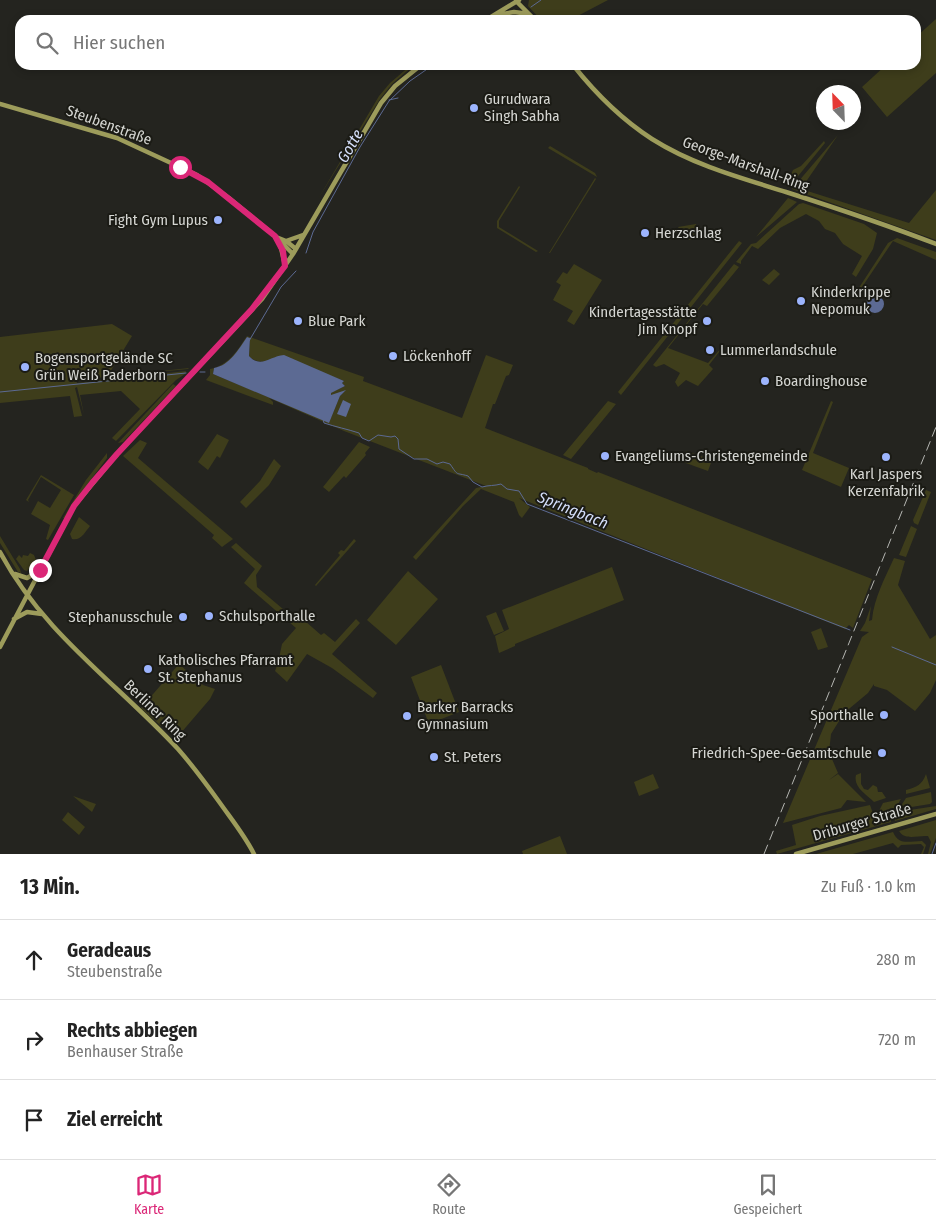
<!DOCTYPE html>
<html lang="de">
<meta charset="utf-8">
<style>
:root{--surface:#fff;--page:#f6f6f6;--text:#222;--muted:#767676;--line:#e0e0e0;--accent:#db2777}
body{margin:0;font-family:"Fira Sans Condensed",sans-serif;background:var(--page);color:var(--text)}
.compass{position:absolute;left:816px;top:85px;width:45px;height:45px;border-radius:50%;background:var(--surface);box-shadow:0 2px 8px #0003;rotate:337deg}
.stop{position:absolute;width:15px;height:15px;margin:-11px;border:4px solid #db2777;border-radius:50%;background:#fff}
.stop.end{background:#db2777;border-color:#fff;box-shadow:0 1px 5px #0008}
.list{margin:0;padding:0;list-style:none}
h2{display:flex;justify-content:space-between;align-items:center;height:65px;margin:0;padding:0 20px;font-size:21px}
h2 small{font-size:16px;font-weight:400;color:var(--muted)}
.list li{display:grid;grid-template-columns:32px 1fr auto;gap:15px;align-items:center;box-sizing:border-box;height:80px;padding:0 20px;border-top:1px solid var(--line)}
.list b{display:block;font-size:19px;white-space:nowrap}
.list p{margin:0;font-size:16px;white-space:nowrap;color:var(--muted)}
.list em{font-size:16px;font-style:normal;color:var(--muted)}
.icon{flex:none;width:28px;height:28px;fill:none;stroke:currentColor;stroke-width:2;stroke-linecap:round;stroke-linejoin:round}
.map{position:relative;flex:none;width:936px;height:854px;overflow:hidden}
.search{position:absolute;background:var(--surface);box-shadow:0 2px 8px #0003;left:15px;right:15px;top:15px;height:55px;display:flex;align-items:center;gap:12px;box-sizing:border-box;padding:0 18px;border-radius:15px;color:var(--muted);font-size:19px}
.sheet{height:305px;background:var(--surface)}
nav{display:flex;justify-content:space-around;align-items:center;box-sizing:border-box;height:70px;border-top:1px solid var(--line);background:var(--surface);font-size:14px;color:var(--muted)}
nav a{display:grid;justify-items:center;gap:2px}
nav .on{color:var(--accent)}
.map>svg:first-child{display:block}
.green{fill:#3e3d1b;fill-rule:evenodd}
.water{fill:#5c6a93}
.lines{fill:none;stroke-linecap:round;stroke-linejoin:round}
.stream{stroke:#5c6a93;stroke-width:1}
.secondary{stroke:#9d9c5b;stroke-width:4.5}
.rail{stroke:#b5b6b2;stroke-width:1;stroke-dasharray:10 5;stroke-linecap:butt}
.route{stroke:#db2777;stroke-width:6}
.poi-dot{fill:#9cb4fd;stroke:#1b1b15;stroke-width:2}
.labels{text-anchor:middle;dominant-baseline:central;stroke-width:4;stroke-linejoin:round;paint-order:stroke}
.poi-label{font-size:15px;fill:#d5d6d2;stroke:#1b1b15;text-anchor:start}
.street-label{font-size:15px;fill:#d5d6d2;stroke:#1b1b15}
.water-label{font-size:16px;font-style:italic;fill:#d4def9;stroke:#1b1b15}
</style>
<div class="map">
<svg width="936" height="854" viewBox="0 0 936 854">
<rect width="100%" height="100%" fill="#24241f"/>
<path class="green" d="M529 0H608L570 20H541L528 6Z
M936 19V73L887 117 862 87 886 65H916V37Z
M411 65H414L392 84 380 99 318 199 379 96 390 83Z
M838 135 801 189 909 223 936 190V240L792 189Z
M824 141 825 143 790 186 786 185 793 170 801 166Z
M550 146 595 173 597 177 548 148Z
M595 178 596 179 550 253H549Z
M519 186 520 187 499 221V227L538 251 536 252 497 228V221Z
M788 198 797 202 756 237Z
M803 203 864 224 877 233 873 249 856 277 852 274 862 256 843 244 835 233 825 229 819 221 806 214 780 228 758 249 752 246 741 261V264L736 262 751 244 756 243 799 204Z
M696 224 699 236 690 240 685 237 678 227Z
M897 238 936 252V260L893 241 854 299 853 297 888 243Z
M739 241 742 243 621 395 618 392Z
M574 264 602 280 574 325 567 321 573 311 553 300 561 285 556 282 563 272 567 274Z
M734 264 739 267 707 306 703 304 668 348 708 363 722 347H723L709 365 713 369 698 386 686 380 678 387 675 382 680 373 664 364 656 367 653 365Z
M774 269 780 274 769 285 762 280Z
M112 324 132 336 107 377 189 368 188 369 76 380 77 383 186 371 185 374 176 380 116 441 112 438 140 409 121 391 80 395 84 415 77 387 75 388 82 416 74 417 70 396 0 403V337Z
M247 336 364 377 363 381 462 418 486 355 513 365 509 375 506 376 495 404H493L485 428 588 468V469L597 473 598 472 872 579 853 628 849 625 845 629 519 498 530 507 522 518 519 515 514 502 481 489 463 506 416 560 413 557 476 488 486 486 344 431 269 398 273 402V405L206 380 210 375V369C229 365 237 351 247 336ZM247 337 250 338 249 356C259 366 268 361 279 356L344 381 342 383 345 386 330 393 331 396 345 391 340 396 329 422 213 374 214 368C230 365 239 350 247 337Z
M173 384 176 386 123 442 118 443Z
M608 401 616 404 571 459 563 455Z
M831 401 833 402 813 453 849 468 841 487 802 470Z
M217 434 229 440 220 458 217 456 208 470 198 462Z
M140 440 147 443 138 458 233 539 222 547 212 538 214 535 123 456Z
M359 442 370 447 365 453 366 455 346 478 344 476 329 492 323 487Z
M686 451 712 460 708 471 683 462Z
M107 453V458L89 482 65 519 63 518 86 480Z
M274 459 281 466 269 485 246 508 240 502 260 481Z
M41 475 74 495 48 540 46 539 50 525 31 514 38 501 50 508 61 490 41 477 28 500 29 502 26 500Z
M926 490 931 492 918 525 914 523 913 520Z
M79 517 90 526C85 532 81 541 72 539L70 534Z
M911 526 917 529 906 557 899 555Z
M0 536 20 569 21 573 18 572 0 543Z
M354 539 356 541 316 586 315 585 340 555 338 553 341 550 344 551Z
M236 543 262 566 256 575 257 587 290 615H296L304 622 305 621 321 635 324 633 335 642 356 619 360 623 332 654 377 693 373 698 332 668 307 654 287 682 275 671 278 663 282 644 296 628 244 583 255 569 231 547Z
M30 553 34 555 36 560 27 571 24 570 16 559 19 555 22 558 23 555 28 556Z
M894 558 905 561 898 585 930 639 936 635V680L930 693 915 711 887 690 874 686V684L868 693 844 713 831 734 829 752 838 773 829 780 838 774 866 802 847 800 841 808 783 823 862 637 869 632 860 631 865 623 871 606 869 621 872 620C874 598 885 578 894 558Z
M612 567 624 600 515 644V646L499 653 495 636 509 629 502 610Z
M408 571 438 599 396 645 367 620Z
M496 612 504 631 494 635 486 616Z
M821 628 828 647 818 650 811 632Z
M179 664 203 685 215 689 210 699 180 734 168 725 161 726 141 708Z
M441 665 459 712 429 724 411 677Z
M861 773V784L864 789 868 790 873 785 877 787 878 792H882L886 798 874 802C866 794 853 787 856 775Z
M653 774 659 788 639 796 634 782Z
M926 774 930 788 906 794V790C917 787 922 785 926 774Z
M931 792 932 802 930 804 899 809 906 798Z
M73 796 96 804 92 812Z
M901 799C899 801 898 807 895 809 889 815 889 813 891 822L777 854 776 851 796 845 792 825 820 816 870 805 876 822 873 823 874 826 881 824 879 811 883 803Z
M936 806V809L895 821 894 815 897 812Z
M68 812 85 827 79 835 62 820Z
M936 820V838L930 854H928L931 842 928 836C918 835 905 841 899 831Z
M893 832C899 846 909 841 922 841L926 845 923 854H921L924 847 921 844 901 845 898 848 893 843 853 854H816Z
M560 836 567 854H523L522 851Z"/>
<path class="water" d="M866 304a9 9 0 1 1 18 0a9 9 0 1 1-18 0Z
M247 337 250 338 249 356C261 369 270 356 284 355L344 381 342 383 345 386 331 393V395L346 390 340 396 329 423 213 374 214 368C230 365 238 350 247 337Z
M343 400 351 404 346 417 337 414Z"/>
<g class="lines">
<path class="stream" d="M531 7 541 0
M505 20 514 17
M389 100 398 98
M306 253 313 232 360 147 389 101 410 81 433 65
M249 341 281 287 296 271
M200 372H205
M0 392 186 373
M323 419 324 423C336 427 347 429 359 433L362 438 369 441 378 435 391 437 395 436 398 439 399 449 414 459H427L437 464 443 462 450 464C459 477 455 472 468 476L473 482 482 487C489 485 494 486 501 484L507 489 519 491 527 504 850 630
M892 647 936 665
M932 854 936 843"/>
<path class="secondary" d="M516 1 535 20
M497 15 514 12 529 14
M486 20 519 0
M573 65C596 94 621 119 652 139 693 165 741 178 786 192 836 208 887 225 936 244
M0 104 117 138 197 175 229 198 275 236 293 254
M276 237 286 241 296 249
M286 241 303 235
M280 244 285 265
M0 552C42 632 118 684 178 749 193 766 207 785 220 803 232 820 245 836 254 854
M15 574 27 578 39 571
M14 619 27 612 42 614
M0 647 74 506 117 454 262 299 293 254 381 103 395 86 421 65
M796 854 936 814"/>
<path class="rail" d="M764 854 936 427"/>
</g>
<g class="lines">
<path class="route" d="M40 570 74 506 92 483 117 454 252 309 285 266 283 251 275 236 208 182 180 167"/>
</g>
<g class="poi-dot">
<circle cx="474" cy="108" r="5"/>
<circle cx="218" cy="220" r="5"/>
<circle cx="645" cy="233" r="5"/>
<circle cx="801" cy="301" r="5"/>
<circle cx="298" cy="321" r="5"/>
<circle cx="707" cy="321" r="5"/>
<circle cx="710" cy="350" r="5"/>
<circle cx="393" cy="356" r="5"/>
<circle cx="25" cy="367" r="5"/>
<circle cx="765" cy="381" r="5"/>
<circle cx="605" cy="456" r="5"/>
<circle cx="886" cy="457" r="5"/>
<circle cx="209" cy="616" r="5"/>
<circle cx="183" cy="617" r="5"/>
<circle cx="148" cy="669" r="5"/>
<circle cx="884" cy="715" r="5"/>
<circle cx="407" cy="716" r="5"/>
<circle cx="882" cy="753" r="5"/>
<circle cx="434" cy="757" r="5"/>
</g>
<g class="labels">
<g class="poi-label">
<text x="484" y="99">Gurudwara<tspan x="484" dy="17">Singh Sabha</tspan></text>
<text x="208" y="220" text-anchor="end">Fight Gym Lupus</text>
<text x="655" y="233">Herzschlag</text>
<text x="811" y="292">Kinderkrippe<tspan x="811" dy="17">Nepomuk</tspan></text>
<text x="697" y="312" text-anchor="end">Kindertagesstätte<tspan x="697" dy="17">Jim Knopf</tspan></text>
<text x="308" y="321">Blue Park</text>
<text x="720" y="350">Lummerlandschule</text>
<text x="403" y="356">Löckenhoff</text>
<text x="35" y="358">Bogensportgelände SC<tspan x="35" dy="17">Grün Weiß Paderborn</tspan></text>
<text x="775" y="381">Boardinghouse</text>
<text x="615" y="456">Evangeliums-Christengemeinde</text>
<text x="886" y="474" text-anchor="middle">Karl Jaspers<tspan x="886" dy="17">Kerzenfabrik</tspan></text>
<text x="219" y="616">Schulsporthalle</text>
<text x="173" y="617" text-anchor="end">Stephanusschule</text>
<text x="158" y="660">Katholisches Pfarramt<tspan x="158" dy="17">St. Stephanus</tspan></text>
<text x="417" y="707">Barker Barracks<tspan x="417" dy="17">Gymnasium</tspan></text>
<text x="874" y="715" text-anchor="end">Sporthalle</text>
<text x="872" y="753" text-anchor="end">Friedrich-Spee-Gesamtschule</text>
<text x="444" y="757">St. Peters</text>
</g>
<g class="street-label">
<text transform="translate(109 125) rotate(20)">Steubenstraße</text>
<text transform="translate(746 164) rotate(20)">George-Marshall-Ring</text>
<text transform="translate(155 710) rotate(44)">Berliner Ring</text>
<text transform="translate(862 822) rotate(-16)">Driburger Straße</text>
</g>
<g class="water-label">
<text transform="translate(350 146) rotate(-60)">Gotte</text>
<text transform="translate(573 510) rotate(22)">Springbach</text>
</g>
</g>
</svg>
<svg class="compass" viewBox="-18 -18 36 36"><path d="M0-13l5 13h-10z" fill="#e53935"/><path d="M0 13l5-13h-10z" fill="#767676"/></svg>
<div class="stop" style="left:180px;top:167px"></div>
<div class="stop end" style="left:40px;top:570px"></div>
<div class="search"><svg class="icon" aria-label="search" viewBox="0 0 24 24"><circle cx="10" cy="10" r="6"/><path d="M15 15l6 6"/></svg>Hier suchen</div>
</div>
<section class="sheet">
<h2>13 Min.<small>Zu Fuß · 1.0 km</small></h2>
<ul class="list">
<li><svg class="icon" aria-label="ahead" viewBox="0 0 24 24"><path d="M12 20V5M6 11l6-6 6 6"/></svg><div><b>Geradeaus</b><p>Steubenstraße</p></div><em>280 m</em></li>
<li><svg class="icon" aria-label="right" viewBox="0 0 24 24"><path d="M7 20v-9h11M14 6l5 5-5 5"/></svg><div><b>Rechts abbiegen</b><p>Benhauser Straße</p></div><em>720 m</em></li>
<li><svg class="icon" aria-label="arrive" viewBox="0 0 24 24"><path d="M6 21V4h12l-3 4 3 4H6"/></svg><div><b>Ziel erreicht</b></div></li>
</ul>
</section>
<nav>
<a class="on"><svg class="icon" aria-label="map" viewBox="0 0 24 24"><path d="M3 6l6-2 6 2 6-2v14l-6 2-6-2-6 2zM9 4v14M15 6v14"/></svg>Karte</a>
<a><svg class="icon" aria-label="directions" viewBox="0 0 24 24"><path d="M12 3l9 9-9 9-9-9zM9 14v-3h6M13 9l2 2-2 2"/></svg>Route</a>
<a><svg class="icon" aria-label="saved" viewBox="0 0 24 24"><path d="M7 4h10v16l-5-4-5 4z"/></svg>Gespeichert</a>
</nav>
